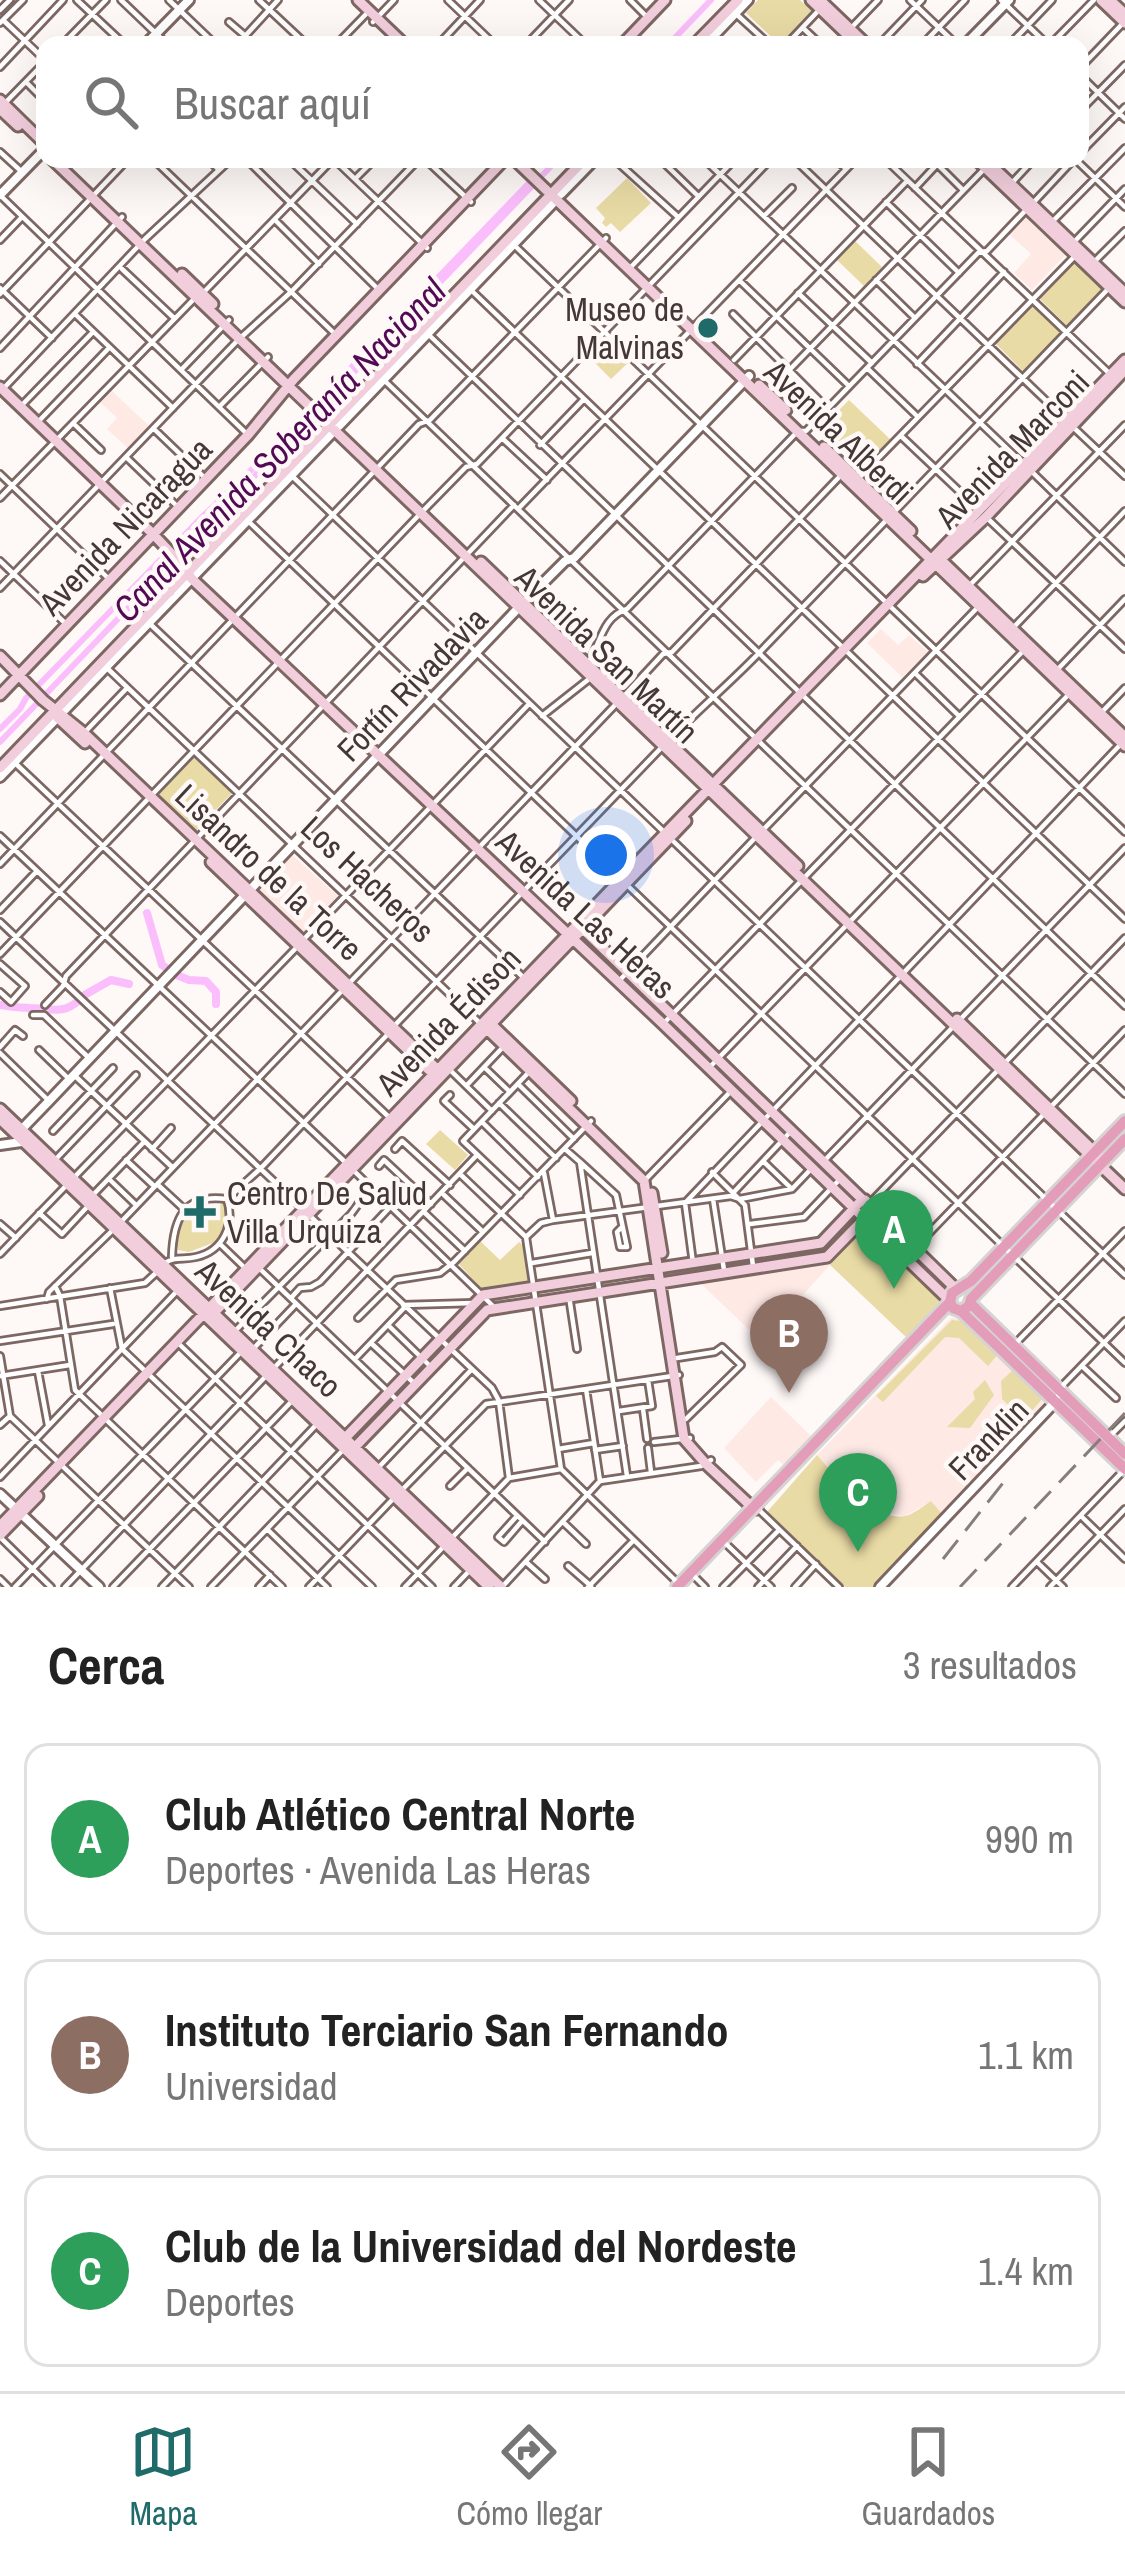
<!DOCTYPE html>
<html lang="es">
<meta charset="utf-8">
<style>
:root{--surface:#fff;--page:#f2f2f2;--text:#222;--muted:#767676;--line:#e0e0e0;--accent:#1e6b69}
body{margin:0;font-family:"Archivo Narrow",sans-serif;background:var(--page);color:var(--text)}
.you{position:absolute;left:606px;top:855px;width:42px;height:42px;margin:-30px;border:9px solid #fff;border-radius:50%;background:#1a73e8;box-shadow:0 0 0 18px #1a73e833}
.badge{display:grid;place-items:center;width:78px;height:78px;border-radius:50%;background:var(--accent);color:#fff;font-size:39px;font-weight:700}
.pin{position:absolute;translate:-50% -99px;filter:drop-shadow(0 3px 6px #0008)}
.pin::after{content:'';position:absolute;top:63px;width:42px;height:36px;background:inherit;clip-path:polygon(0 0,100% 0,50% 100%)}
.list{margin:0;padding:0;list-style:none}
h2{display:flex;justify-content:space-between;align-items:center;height:156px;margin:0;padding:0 48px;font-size:51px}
h2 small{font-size:39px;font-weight:400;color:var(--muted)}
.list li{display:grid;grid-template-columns:78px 1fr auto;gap:36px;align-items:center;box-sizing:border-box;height:192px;margin:0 24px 24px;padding:0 24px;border:3px solid var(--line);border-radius:24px}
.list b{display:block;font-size:45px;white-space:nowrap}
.list p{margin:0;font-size:39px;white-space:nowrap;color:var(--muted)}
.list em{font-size:39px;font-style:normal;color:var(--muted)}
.icon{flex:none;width:66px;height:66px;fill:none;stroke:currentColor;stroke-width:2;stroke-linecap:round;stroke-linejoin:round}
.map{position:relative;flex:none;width:1125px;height:1587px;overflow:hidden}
.search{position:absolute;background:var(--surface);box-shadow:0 12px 48px #0002;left:36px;right:36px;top:36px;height:132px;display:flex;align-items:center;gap:30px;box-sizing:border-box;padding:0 42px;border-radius:24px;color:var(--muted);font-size:45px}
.sheet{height:804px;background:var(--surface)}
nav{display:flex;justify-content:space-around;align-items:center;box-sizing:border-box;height:168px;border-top:3px solid var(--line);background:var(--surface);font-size:33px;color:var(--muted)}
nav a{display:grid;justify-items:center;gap:6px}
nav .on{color:var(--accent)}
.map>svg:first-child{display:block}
.built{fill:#fee9e5}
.green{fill:#e9dba5}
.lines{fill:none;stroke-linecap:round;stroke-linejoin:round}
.stream{stroke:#c496c1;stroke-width:3}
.canal{stroke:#fbbefc;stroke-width:6}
.river{stroke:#fbbefc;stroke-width:8}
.minor-casing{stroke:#7d6763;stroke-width:10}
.tertiary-casing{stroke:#7d6763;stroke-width:14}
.secondary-casing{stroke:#7d6763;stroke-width:15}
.primary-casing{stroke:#d6d3d3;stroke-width:16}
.minor{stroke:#fff;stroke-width:4.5}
.tertiary{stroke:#fff;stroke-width:8}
.secondary{stroke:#f2cedc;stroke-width:9}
.primary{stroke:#e49db9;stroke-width:10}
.rail{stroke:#877d7c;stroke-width:3;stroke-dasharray:24 12;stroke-linecap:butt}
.poi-dot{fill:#1e6b69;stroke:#fef8f7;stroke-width:4.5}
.labels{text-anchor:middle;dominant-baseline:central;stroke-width:9;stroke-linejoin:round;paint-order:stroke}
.poi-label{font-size:33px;fill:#433836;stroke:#fef8f7;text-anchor:end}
.street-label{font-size:33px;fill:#433836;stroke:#fef8f7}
.water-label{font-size:36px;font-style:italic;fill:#520a55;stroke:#fef8f7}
</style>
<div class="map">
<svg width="1125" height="1587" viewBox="0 0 1125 1587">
<rect width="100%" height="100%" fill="#fef8f7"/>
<path class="built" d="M1026 216 1066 254 1032 290 1014 273 1031 254 1009 234Z
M111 390 149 426 128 448 107 429 117 418 100 402Z
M881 629 898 645 909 635 928 652 902 677 867 643Z
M291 854 338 896 303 934 257 891Z
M828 1263 830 1265 761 1341 698 1281Z
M951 1318H960L1049 1401V1404L944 1516 931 1501 905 1516 883 1513 854 1494 817 1455Z
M771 1397 814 1439 786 1467 778 1460 756 1482 724 1448Z"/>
<path class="green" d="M758 0H800L813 12 780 45 746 13Z
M627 178 651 203 620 232 611 223 606 227 602 223 605 218 596 208Z
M853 239 882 267 864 286 835 258Z
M1076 260 1104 286 1067 326 1039 298Z
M1034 303 1062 331 1024 372 995 343Z
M605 335 630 361 611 379 586 354Z
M849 400 891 440 863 469 821 428Z
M193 757 232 793 196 831 157 795Z
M440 1130 468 1155 455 1170 426 1144Z
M224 1201 227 1204 226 1223 218 1241 189 1252 178 1250 176 1232 185 1214 198 1228Z
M851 1215 857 1217 858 1222 828 1253 758 1263 760 1255 821 1245Z
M864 1225 942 1299 906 1337 828 1263Z
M480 1241 500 1260 519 1242 524 1246 530 1286 484 1292 459 1264Z
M796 1308 814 1325 783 1359 765 1342Z
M952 1320 962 1321 998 1354 988 1366 959 1338 945 1337 883 1402 876 1396Z
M1014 1369 1043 1398 1024 1420 1002 1399 1001 1381Z
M985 1380 994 1395 970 1428 947 1427 975 1399 973 1392Z
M817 1455C835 1475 874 1522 905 1516 913 1515 924 1505 931 1501L944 1516 874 1587H845L767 1512Z"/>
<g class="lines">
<path class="stream" d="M0 17 16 0"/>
<path class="canal" d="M668 45 711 0
M0 729 20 709 26 698 199 520 270 452 529 183 534 184
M0 742 558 159"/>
<path class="river" d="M147 913 162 965 169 970
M174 974 189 980 206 981 216 992V1004
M81 997 111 980 129 984
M0 1005C14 1008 18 1007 30 1008 49 1008 63 1015 78 1001"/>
<g class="minor-casing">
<path id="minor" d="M77 0 125 45
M121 0 168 45
M169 0 216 45
M259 0 307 45
M448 0 495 45
M539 0 586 45
M630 0 648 18
M910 0 957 45
M1001 0 1048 45
M0 10 10 0
M734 12 770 45
M3 20 45 60
M229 22 256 45
M373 22 394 0
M0 23 23 0
M853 26 878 0
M803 28 821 45
M62 45 106 0
M237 45 278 0
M336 45 369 11
M438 45 480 0
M526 45 569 0
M786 45 819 10
M879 45 922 0
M922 45 965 0
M1009 45 1052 0
M1050 45 1094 0
M0 67 63 0
M1080 68 1125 21
M1080 75 1125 119
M28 84 45 101
M4 104 45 62
M1080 111 1125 65
M0 152 22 172
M1080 153 1125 107
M153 159 335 334
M208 159 219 170
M246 159 378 289
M289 159 357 224
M334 159 427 248
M425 159 471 202
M614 159 678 217
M660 159 698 196
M704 159 1021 462
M794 159 1064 418
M836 159 846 169
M885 159 1111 375
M932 159 963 190
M1075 159 1125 207
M355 179 375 159
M1010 185 1034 159
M915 188 942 159
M2 197 248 435
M886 202 959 273
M1033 203 1074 159
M764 216 792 188
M276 221 319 264
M1053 221 1125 148
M0 240 21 218
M1075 241 1125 189
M513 244 1125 832
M1093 263 1125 231
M631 267 735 159
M122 269 174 318
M739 280 849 386
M876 280 915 318
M0 288 52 338
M472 291 1125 919
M203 293 333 159
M798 293 872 363
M0 294 128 159
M75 314 173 408
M733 314 828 409
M428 334 1125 1006
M0 348 122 217
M734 360 907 181
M917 364 1004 272
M867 368 918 417
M181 370 229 320
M386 382 1125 1094
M3 389 145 239 231 159
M768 392 994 159
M22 405 93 332
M219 407 268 357
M37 423 108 349
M73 423 101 450
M1072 426 1125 476
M154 429 206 479
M901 436 978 509
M503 439 547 480
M540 445 584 399
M127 458 179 508
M1029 469 1125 562
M0 474 110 580
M291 475 664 832
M860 477 1074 257
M0 498 194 299
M518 509 856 159
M986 517 1125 649
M247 520 619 877
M0 561 67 625
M969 586 1125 425
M0 588 237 341 291 292 419 159
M149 623 524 978
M1013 628 1125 511
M588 663C601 643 602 617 627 609L798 431H806L978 253 987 251 1025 211
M108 669 482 1025
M1057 670 1125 599
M916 674 959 716
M625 695 663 654 672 652 843 473
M1101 713 1125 688
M542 716 589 679
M85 732 127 688
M669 740C698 710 729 684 758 654L1109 288
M14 762 392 1120
M763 830 980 605
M0 836 344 1161
M672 840 1125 1275
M0 864 382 463 419 424 430 420 606 238
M627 885 1125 1363
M0 910 37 871
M0 922 302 1208
M305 938 529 704
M0 954 419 515 466 467 477 464 771 159
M0 964 25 986 11 1002 0 992
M618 982 755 838
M45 1005 63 986 66 976 514 505
M33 1015H44L90 1059
M663 1024 1026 648
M395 1025 661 748
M0 1047 15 1030 23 1036
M39 1050 70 1080
M0 1053 49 1101
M484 1067 510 1092
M709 1068 1071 692
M449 1069 492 1111
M74 1075 171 1166
M518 1084 574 1139
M467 1085 504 1046
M450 1095 444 1101 474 1129
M499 1103 556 1158
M482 1122 538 1177
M53 1131 113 1068
M152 1149 171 1128
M395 1149 402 1141 450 1185
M565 1149 580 1162 627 1476
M126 1160 153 1185
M825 1160 1125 848
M54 1161 136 1075
M763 1161 792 1189
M580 1162 616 1195 627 1247H620L617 1232 621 1228
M379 1166 384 1160 431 1204
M352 1169 494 1307
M712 1172 745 1205 753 1266
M544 1173 553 1220
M461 1175 526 1237 561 1469
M109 1179 135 1204
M644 1181 732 1090
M158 1185 184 1209
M734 1192 792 1130
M444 1195 483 1232
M520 1195 463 1141 529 1072
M91 1197 144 1142
M227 1199 261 1168 388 1034
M713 1199 724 1270
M685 1203 1119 746
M685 1203 693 1263
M870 1203 1125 938
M39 1213 62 1234 89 1205
M425 1213 465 1251
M310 1216 492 1388 499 1401 509 1478
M0 1224 16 1238
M750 1224 804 1217 841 1178
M526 1237 541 1223 553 1220 731 1196 740 1199 792 1189 811 1169
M220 1244 247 1270
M0 1254 298 946
M906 1257 1125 1030
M165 1263C176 1256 183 1260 196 1257 223 1251 235 1225 227 1199 184 1193 173 1219 172 1257
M532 1263 592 1253
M258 1267 545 1542
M55 1286 60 1296 75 1390 282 1587
M110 1288 122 1349 372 1587
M569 1296 577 1349
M291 1298 300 1288 311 1287 320 1282 391 1206
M47 1299 49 1292 119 1224 617 703
M403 1305 474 1303
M0 1306 145 1283 158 1271
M358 1318 396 1280 440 1273 454 1262 591 1121
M388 1325 431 1367
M235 1331 351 1214 370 1188
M0 1341 113 1324
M177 1342 432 1587
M371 1343 415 1384
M1016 1343 1125 1231
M255 1347 296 1304
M0 1356 10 1416
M677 1358 715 1352 722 1347 741 1365 686 1419
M355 1359 405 1307
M1082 1366 1116 1398
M274 1368 477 1155
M38 1371 48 1425
M0 1376 70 1365
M586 1389 600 1481
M1055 1402 1064 1384 1125 1321
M643 1409 647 1439
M619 1411 652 1406 648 1380
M10 1416 189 1587
M0 1425 10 1416
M1108 1438 1125 1421
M654 1442 690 1438
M648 1448 651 1472
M558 1449 594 1443
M595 1450 623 1446
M378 1468 472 1369
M561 1469 677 1582
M0 1477 178 1290
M450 1486 468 1468
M400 1492 486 1404 679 1375
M758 1509 839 1587
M517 1516 498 1537 504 1542 522 1521
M1081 1516 1125 1559
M563 1522 586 1544
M267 1529 327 1587
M0 1537 51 1587
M722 1540 771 1587
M526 1562 545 1579
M1037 1562 1063 1587
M568 1566 591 1586
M692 1574 705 1587
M0 1579 8 1587
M15 1587 240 1353
M65 1587 266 1376
M113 1587 291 1402
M162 1587 316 1425
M211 1587 345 1448
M259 1587 270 1575
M309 1587 392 1500
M405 1587 509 1478 561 1469
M454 1587 471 1569
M502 1587 600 1481 701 1466 711 1460
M588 1587 634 1540
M723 1587 778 1531
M758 1587 797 1546
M795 1587 816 1564
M1012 1587 1124 1470
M1050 1587 1125 1509"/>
</g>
<g class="tertiary-casing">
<path id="tertiary" d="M145 45 189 0
M705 45 748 0
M965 45 1009 0
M561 194 595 159
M0 195 45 149
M339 426 557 199
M0 777 335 430
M20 1135 21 1130 49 1101 524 602 565 561 574 558 749 376
M0 1145 28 1141
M0 1494 99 1587
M880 1587 1055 1402"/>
</g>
<g class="secondary-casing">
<path id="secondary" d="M358 0 405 45
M811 0 858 45
M820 0 867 45
M1101 0 1125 23
M1110 0 1125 14
M622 45 665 0
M694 45 738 0
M0 100 45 144
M0 109 18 126
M52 159 1125 1189
M514 159 1125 746
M976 159 1125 302
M990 164 1125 293
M182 274 213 304
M759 385 786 410
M0 387 153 534 186 569 190 570
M824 447 911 531
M940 559 1125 737
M481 562 798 866
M186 569 191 578 663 1024 949 1300
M923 576 986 517 1125 370
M170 592 161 591 159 583 174 567 183 566C184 555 194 540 206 543L209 550
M0 656 43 700 84 733 439 1071
M0 695 248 435 294 379 505 159
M53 708 58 718 85 743
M0 768 585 159
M211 862 429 1070
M583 929 863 1200
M957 1019 1100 1157
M488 1021 571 1101
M486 1028 644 1181 684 1439 706 1464 753 1508 757 1509
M0 1109 501 1587
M0 1119 489 1587
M652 1193 662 1253
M212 1315 686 821
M350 1447H355L487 1310 827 1257 866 1217
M345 1448V1438L349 1434 483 1295 821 1243 859 1203 865 1200 957 1290
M0 1526 621 879 1125 360
M0 1535 38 1496"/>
</g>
<g class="primary-casing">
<path id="primary" d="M971 1299 969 1306 961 1311 953 1308 950 1302 952 1293 971 1281 1125 1121
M971 1299 1125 1139
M970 1303 1125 1454
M961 1311 1125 1469
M677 1587 950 1302"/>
</g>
<use href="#minor" class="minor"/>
<use href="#tertiary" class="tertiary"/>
<use href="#secondary" class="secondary"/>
<use href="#primary" class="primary"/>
<path class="rail" d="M943 1559 1003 1483
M960 1587 1125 1413"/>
</g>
<g class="poi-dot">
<circle cx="708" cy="328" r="12"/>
<path d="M194 1194h12v12h12v12h-12v12h-12v-12h-12v-12h12z"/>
</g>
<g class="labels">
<g class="poi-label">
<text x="684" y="309">Museo de<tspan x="684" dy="38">Malvinas</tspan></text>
<text x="227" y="1193" text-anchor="start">Centro De Salud<tspan x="227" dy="38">Villa Urquiza</tspan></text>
</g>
<g class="street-label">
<text transform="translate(839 432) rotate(44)">Avenida Alberdi</text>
<text transform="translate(1012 449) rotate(-46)">Avenida Marconi</text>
<text transform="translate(125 526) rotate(-46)">Avenida Nicaragua</text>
<text transform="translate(607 654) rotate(44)">Avenida San Martín</text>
<text transform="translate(412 684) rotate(-46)">Fortín Rivadavia</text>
<text transform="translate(269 872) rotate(43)">Lisandro de la Torre</text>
<text transform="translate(368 879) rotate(43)">Los Hacheros</text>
<text transform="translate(586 914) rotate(43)">Avenida Las Heras</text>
<text transform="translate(448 1021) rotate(-46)">Avenida Édison</text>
<text transform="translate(269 1328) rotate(43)">Avenida Chaco</text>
<text transform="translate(988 1439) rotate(-46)">Franklin</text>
</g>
<g class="water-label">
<text transform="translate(279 450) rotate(-46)">Canal Avenida Soberanía Nacional</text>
</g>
</g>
</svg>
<div class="you"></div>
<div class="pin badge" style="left:894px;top:1289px;background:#2e9e5b">A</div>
<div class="pin badge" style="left:789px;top:1393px;background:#8d6e63">B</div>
<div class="pin badge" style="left:858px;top:1552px;background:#2e9e5b">C</div>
<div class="search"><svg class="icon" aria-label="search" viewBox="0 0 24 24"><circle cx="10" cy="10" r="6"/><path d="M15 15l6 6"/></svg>Buscar aquí</div>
</div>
<section class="sheet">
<h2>Cerca<small>3 resultados</small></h2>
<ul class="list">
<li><span class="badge" style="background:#2e9e5b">A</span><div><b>Club Atlético Central Norte</b><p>Deportes · Avenida Las Heras</p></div><em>990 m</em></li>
<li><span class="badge" style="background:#8d6e63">B</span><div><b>Instituto Terciario San Fernando</b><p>Universidad</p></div><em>1.1 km</em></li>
<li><span class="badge" style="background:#2e9e5b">C</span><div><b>Club de la Universidad del Nordeste</b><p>Deportes</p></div><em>1.4 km</em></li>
</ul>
</section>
<nav>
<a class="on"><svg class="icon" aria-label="map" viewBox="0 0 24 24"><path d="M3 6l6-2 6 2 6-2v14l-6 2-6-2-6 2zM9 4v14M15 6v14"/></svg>Mapa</a>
<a><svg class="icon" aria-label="directions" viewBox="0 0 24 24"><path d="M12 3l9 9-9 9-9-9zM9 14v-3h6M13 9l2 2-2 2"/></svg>Cómo llegar</a>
<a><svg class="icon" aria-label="saved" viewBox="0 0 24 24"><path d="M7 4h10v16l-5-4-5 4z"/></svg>Guardados</a>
</nav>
